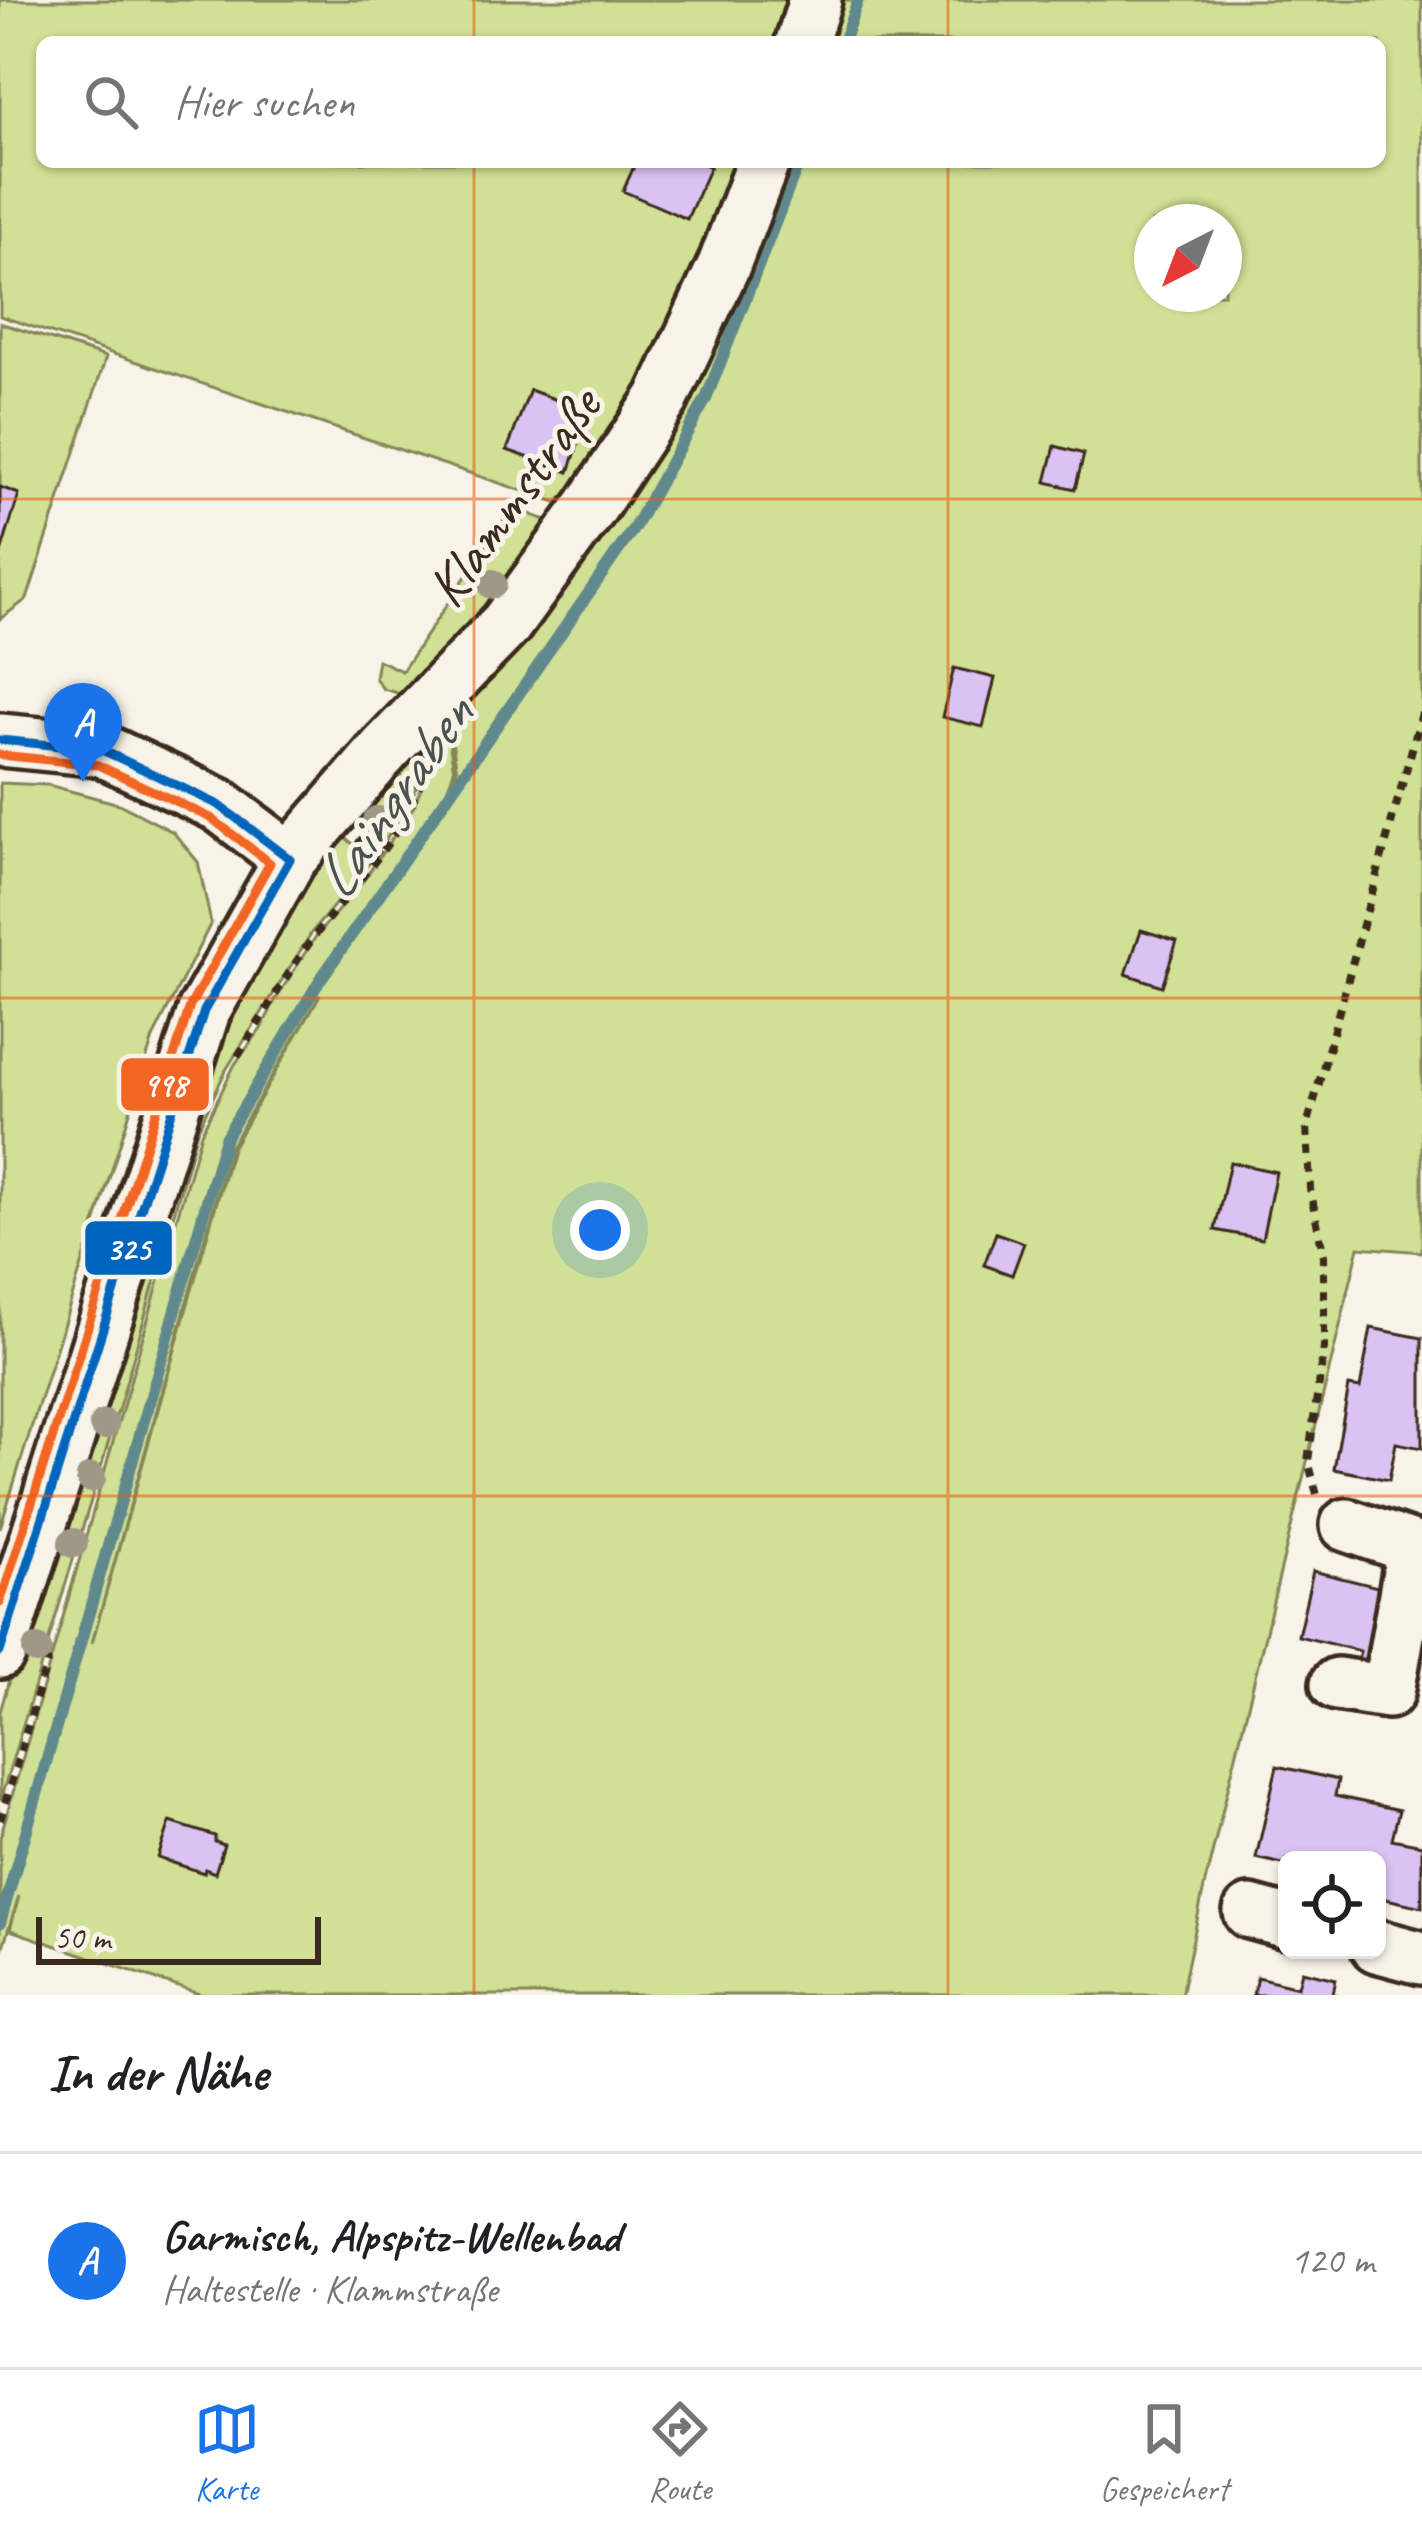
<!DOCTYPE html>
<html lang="de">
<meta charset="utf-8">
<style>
:root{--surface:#fff;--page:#f6f6f6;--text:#202124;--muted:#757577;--line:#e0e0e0;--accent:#1a73e8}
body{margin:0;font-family:Caveat,sans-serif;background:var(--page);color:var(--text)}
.controls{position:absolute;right:36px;bottom:36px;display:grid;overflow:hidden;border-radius:18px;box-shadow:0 3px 9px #0004}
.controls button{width:108px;height:108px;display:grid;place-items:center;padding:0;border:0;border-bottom:3px solid var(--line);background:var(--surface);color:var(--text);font:60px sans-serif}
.compass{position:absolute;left:1134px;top:204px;width:108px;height:108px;border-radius:50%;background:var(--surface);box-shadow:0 3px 9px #0004;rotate:222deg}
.scale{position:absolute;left:36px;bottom:30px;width:285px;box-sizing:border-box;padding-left:12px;border:6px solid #3b2a1e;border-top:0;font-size:33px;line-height:42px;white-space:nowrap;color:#3b2a1e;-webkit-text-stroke:9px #f7f3e8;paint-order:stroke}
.you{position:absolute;left:600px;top:1230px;width:42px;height:42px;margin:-30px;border:9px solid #fff;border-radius:50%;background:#1a73e8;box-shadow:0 0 0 18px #1a73e833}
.badge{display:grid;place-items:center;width:78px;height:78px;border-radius:50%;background:var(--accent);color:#fff;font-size:39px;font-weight:700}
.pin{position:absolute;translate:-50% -99px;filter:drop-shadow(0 3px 6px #0008)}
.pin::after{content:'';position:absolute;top:63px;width:42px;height:36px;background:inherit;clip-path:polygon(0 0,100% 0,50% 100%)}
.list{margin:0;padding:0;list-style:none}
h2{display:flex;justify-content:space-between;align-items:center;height:156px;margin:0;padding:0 48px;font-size:51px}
h2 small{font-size:39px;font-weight:400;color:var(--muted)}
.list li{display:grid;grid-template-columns:78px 1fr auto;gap:36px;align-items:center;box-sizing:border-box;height:216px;padding:0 48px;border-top:3px solid var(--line)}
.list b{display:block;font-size:45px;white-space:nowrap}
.list p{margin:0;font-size:39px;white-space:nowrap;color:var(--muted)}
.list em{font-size:39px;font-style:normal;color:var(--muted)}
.icon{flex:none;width:66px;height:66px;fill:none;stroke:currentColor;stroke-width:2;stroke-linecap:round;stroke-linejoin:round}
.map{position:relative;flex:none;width:1422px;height:1995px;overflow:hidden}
.search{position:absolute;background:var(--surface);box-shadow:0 3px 9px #0004;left:36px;right:36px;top:36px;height:132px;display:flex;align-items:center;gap:30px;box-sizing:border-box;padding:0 42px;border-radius:18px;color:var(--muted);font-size:45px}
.sheet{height:372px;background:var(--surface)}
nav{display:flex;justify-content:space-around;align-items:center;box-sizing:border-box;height:168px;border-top:3px solid var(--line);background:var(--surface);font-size:33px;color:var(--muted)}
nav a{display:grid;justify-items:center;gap:6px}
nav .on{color:var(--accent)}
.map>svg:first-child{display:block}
.green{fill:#d0e094;stroke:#868559;stroke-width:3;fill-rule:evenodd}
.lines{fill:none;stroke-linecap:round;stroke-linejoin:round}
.stream{stroke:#61898e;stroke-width:12}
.building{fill:#dac3f2;stroke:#3b2a1e;stroke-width:3}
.minor-casing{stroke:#3b2a1e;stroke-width:60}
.path{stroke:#3b2a1e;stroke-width:8;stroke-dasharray:9 9;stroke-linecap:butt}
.minor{stroke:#f7f3e8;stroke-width:51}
.bus-1-casing{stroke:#f7f3e8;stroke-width:18}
.bus-2-casing{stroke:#f7f3e8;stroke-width:18}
.bus-1{stroke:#0065bd;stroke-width:9}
.bus-2{stroke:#f26522;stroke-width:9}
.tree{fill:#a09886}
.grid{fill:none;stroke:#e8590c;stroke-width:3;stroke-opacity:0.55}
.labels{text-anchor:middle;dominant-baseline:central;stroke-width:10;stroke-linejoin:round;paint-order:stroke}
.street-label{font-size:57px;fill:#3b2a1e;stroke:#f7f3e8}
.water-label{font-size:60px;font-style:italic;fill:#4b524d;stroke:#f7f3e8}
.line-badge{stroke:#f7f3e8;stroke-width:4.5}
.badge-label{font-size:33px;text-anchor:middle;font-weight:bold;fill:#fff}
</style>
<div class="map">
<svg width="1422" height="1995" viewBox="0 0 1422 1995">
<rect width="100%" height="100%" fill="#f7f3e8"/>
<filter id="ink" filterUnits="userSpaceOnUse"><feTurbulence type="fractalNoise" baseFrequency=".00833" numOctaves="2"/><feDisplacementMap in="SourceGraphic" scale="24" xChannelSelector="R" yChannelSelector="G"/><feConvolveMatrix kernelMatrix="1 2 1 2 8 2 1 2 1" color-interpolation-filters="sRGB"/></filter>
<g filter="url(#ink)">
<path class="green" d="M0 0H1422V1252L1359 1247 1205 1883 1181 1995H202L10 1930 19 1896 0 1956V1838L201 1133 235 1064 261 1029 276 999 301 959 317 935 363 881 414 806 430 764 434 726 445 716 454 771 446 792 457 771 447 712 601 517 0 316ZM42 42H1380V162H42ZM1152 222H1224V294H1152ZM320 995 232 1148 92 1643 230 1147Z
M0 323 106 357 27 599 0 619Z
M512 508 552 522 425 701 383 689 375 678 378 660 402 671Z
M428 736 417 787 384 843 351 825Z
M0 783 48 785 119 804 173 832 198 862 211 923 153 1038 0 1528Z
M340 833 372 860 312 932 226 1070 197 1131 121 1401 0 1801V1712L35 1587 181 1105 262 945Z"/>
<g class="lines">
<path class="stream" d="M843 42 858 0
M0 1923 225 1138 320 980 634 528 706 399 799 162"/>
</g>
<path class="building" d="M636 162H700L710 167 687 219 623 191Z
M530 390 589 412 569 472 507 450Z
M1055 446 1084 454 1075 489 1046 482Z
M0 487 19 494 0 556Z
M954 668 995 678 983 727 942 717Z
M1141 930 1177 941 1162 986 1126 974Z
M1230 1162 1276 1172 1262 1239 1215 1230Z
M996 1233 1024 1243 1012 1275 984 1265Z
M1371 1328 1422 1338V1448L1396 1443 1389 1480 1334 1469 1349 1386 1360 1388Z
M1313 1571 1382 1588 1372 1632 1395 1638 1354 1676 1360 1651 1298 1636Z
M1277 1766 1338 1780 1335 1796 1399 1810 1392 1839 1422 1845V1907L1377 1897V1860H1287V1865L1256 1858Z
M170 1822 215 1836V1842L224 1845 215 1873 205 1869 204 1873 158 1858Z
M1302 1971 1336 1979 1333 1994 1339 1995H1253L1257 1977 1298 1987Z"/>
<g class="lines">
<g class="minor-casing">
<path id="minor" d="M802 42 815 0
M0 740 102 750 219 805 290 859
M1347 1525 1422 1551
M0 1652 204 1011 290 859 385 749 506 624 591 507 662 399 724 265 763 162
M1337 1684 1388 1692 1413 1549
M1250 1912 1287 1922
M1377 1946 1422 1958"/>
</g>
<path class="path" d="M357 839 380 856
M238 1056C265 1014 289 968 320 929 358 880 404 835 423 774
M1317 1494 1308 1461 1324 1348V1256L1310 1189 1307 1126 1422 713
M0 1820 48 1659"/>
<use href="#minor" class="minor"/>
<g class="bus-1-casing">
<path id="bus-1" d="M0 740 102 750 219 805 290 859
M0 1652 204 1011 290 859"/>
</g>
<g class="bus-2-casing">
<path id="bus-2" d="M0 755 98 765 211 818 270 863 190 1006 0 1603"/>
</g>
<use href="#bus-1" class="bus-1"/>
<use href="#bus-2" class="bus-2"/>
</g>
<g class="tree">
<circle cx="492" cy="584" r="15"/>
<circle cx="377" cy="821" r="15"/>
<circle cx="104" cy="1425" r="15"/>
<circle cx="91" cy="1478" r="15"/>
<circle cx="73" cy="1543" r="15"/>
<circle cx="37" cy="1650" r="15"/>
</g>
</g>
<path class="grid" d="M474 0V42M948 0V42M474 162V1995M948 162V1995M0 499H1422M0 998H1422M0 1496H1422"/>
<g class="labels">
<g class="street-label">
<text transform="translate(513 497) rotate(-54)">Klammstraße</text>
</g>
<g class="water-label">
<text transform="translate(393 797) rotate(-55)">Laingraben</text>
</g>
</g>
<g class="line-badge">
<rect x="119" y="1056" width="92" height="57" rx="12" fill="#f26522"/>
<rect x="83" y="1219" width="91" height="58" rx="12" fill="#0065bd"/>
</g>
<g class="badge-label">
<text x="165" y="1096">998</text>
<text x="128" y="1260">325</text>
</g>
</svg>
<div class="controls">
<button><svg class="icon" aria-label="locate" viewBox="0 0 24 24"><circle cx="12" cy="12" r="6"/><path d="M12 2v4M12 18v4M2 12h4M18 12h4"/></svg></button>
</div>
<svg class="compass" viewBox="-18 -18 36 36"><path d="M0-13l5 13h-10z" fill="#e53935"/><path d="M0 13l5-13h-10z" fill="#757577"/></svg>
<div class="scale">50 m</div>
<div class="you"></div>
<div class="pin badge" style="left:83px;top:782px">A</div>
<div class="search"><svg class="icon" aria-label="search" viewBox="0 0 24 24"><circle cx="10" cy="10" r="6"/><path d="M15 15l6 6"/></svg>Hier suchen</div>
</div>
<section class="sheet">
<h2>In der Nähe<small></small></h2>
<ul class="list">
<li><span class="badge">A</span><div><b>Garmisch, Alpspitz-Wellenbad</b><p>Haltestelle · Klammstraße</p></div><em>120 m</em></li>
</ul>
</section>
<nav>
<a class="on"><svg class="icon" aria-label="map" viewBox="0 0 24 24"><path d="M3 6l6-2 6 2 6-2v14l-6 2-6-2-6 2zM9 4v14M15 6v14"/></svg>Karte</a>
<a><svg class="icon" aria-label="directions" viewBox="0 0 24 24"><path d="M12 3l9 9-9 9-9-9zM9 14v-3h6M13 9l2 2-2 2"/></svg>Route</a>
<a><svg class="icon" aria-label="saved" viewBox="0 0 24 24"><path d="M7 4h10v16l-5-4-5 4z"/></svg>Gespeichert</a>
</nav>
